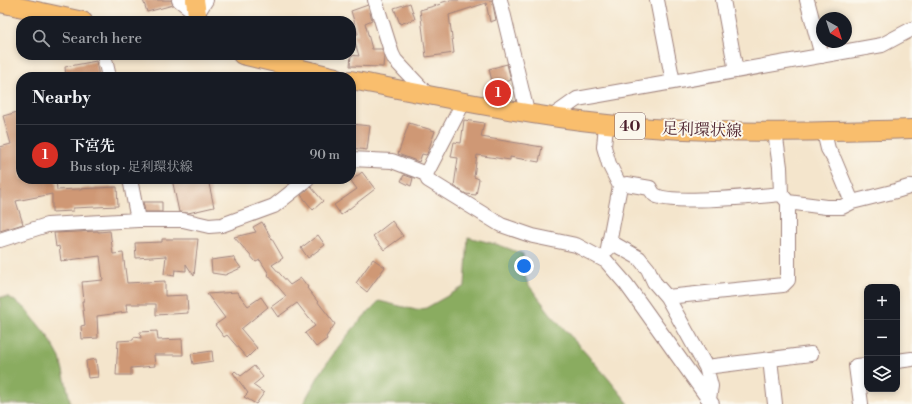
<!DOCTYPE html>
<meta charset="utf-8">
<style>
:root{--surface:#171b24;--page:#242831;--text:#f1f3f6;--muted:#9ea1a6;--line:#363941;--accent:#d93025}
body{margin:0;font-family:"Libre Bodoni","Noto Serif JP",serif;background:var(--page);color:var(--text)}
.controls{position:absolute;right:12px;bottom:12px;display:grid;overflow:hidden;border-radius:8px;box-shadow:0 2px 6px #0003}
.controls button{width:36px;height:36px;display:grid;place-items:center;padding:0;border:0;border-bottom:1px solid var(--line);background:var(--surface);color:var(--text);font:20px sans-serif}
.compass{position:absolute;left:816px;top:12px;width:36px;height:36px;border-radius:50%;background:var(--surface);box-shadow:0 2px 6px #0003;rotate:141deg}
.you{position:absolute;left:524px;top:266px;width:14px;height:14px;margin:-10px;border:3px solid #fff;border-radius:50%;background:#1a73e8;box-shadow:0 0 0 6px #1a73e833}
.badge{display:grid;place-items:center;width:26px;height:26px;border-radius:50%;background:var(--accent);color:#fff;font-size:13px;font-weight:700}
.pin{position:absolute;translate:-50% -50%;border:2px solid #fff;box-shadow:0 1px 4px #0006}
.list{margin:0;padding:0;list-style:none}
h2{display:flex;justify-content:space-between;align-items:center;height:52px;margin:0;padding:0 16px;font-size:17px}
h2 small{font-size:13px;font-weight:400;color:var(--muted)}
.list li{display:grid;grid-template-columns:26px 1fr auto;gap:12px;align-items:center;box-sizing:border-box;height:60px;padding:0 16px;border-top:1px solid var(--line)}
.list b{display:block;font-size:15px;white-space:nowrap}
.list p{margin:0;font-size:13px;white-space:nowrap;color:var(--muted)}
.list em{font-size:13px;font-style:normal;color:var(--muted)}
.icon{flex:none;width:22px;height:22px;fill:none;stroke:currentColor;stroke-width:2;stroke-linecap:round;stroke-linejoin:round}
.map{position:relative;flex:none;width:912px;height:404px;overflow:hidden}
.search{position:absolute;background:var(--surface);box-shadow:0 2px 6px #0003;left:16px;top:16px;width:340px;height:44px;display:flex;align-items:center;gap:10px;box-sizing:border-box;padding:0 14px;border-radius:16px;color:var(--muted);font-size:15px}
.panel{position:absolute;background:var(--surface);box-shadow:0 2px 6px #0003;left:16px;top:72px;width:340px;height:112px;border-radius:16px}
.map>svg:first-child{display:block}
.forest{fill:#8aac60;stroke:#6a6646}
.building{fill:#cf9875}
.lines{fill:none;stroke-linecap:round;stroke-linejoin:round}
.minor-casing{stroke:#9f827c;stroke-width:16}
.major-casing{stroke:#9f827c;stroke-width:20}
.minor{stroke:#fff;stroke-width:14}
.major{stroke:#f9be6d;stroke-width:18}
.labels{text-anchor:middle;dominant-baseline:central;stroke-width:4;stroke-linejoin:round;paint-order:stroke}
.shield{fill:#fbf7ec;stroke:#7f6065;stroke-width:1}
.shield-label{font-size:15px;font-weight:bold;fill:#4a1f2b}
.street-label{font-size:16px;fill:#4a1f2b;stroke:#fbf7ec}
</style>
<div class="map">
<svg width="912" height="404" viewBox="0 0 912 404">
<rect width="100%" height="100%" fill="#fbf7ec"/>
<filter id="ink" filterUnits="userSpaceOnUse"><feTurbulence type="fractalNoise" baseFrequency=".025" numOctaves="2"/><feDisplacementMap in="SourceGraphic" scale="8" xChannelSelector="R" yChannelSelector="G"/><feConvolveMatrix kernelMatrix="1 2 1 2 8 2 1 2 1" color-interpolation-filters="sRGB"/></filter>
<filter id="wash" filterUnits="userSpaceOnUse"><feTurbulence type="fractalNoise" baseFrequency=".012" numOctaves="4" result="noise"/><feDisplacementMap in="SourceGraphic" scale="16" xChannelSelector="R" yChannelSelector="G"/><feGaussianBlur stdDeviation="0.9" result="paint"/><feColorMatrix in="noise" values="0 0 0 0 0 0 0 0 0 0 0 0 0 0 0 0 0 1.4 0 .05"/><feComposite in="paint" operator="in"/></filter>
<g filter="url(#wash)">
<rect width="100%" height="100%" fill="#f4e5cc"/>
<path class="forest" d="M468 237 499 245 523 254V271L528 284 550 313 607 377 629 404H303C323 365 347 332 379 301L416 310 426 308 465 286Z
M0 297H9L25 308 49 338 60 358 71 404H0Z"/>
<g id="blocks">
<path class="building" d="M143 0H171L173 5 147 12Z
M450 0H492L496 20 490 22 486 3 449 15 454 53 426 57 420 10 441 4 440 3Z
M410 3 415 19 400 24 394 8Z
M368 5 372 20 365 23 372 49H382L384 57 383 67 350 66 351 55 359 56 353 35 358 34 351 11Z
M96 61 99 77H66L65 67Z
M507 64 511 80 493 85 489 69Z
M21 111V179H40V181L56 180 57 190 117 187 118 206 73 208V211L52 212V194L16 201 23 224 0 231V147L11 144 3 116Z
M464 120 484 123 481 137 542 147 539 162 510 157V160L477 155 474 177 479 179 476 195 466 194 454 186 458 158 451 157 454 142 461 143Z
M409 123 435 131 427 154 426 155 422 154 419 162 398 154Z
M351 124 370 126 367 150 351 148Z
M362 172 375 189 341 215 334 205 357 189 351 181Z
M404 175 413 178 411 186 401 181Z
M172 179H208L214 207 188 213 179 212Z
M311 187 323 201 313 210 301 195Z
M143 202H162V212H145Z
M392 221 403 236 384 250 373 236Z
M262 222 283 258 272 265 290 285 301 278 308 287 307 288 335 324 326 337 327 339 316 347 305 333 315 326 297 303 278 317 271 307 286 296 268 275 269 274 260 260 256 262 234 237 256 232 253 227Z
M98 231V232L110 231 113 254 123 253 127 283 165 281V296L187 295 188 313 156 315V304H126L127 312 97 316 98 338 82 339 81 326 85 325 82 301H84L82 282 103 280 100 256 61 261 59 246 56 247 54 233Z
M318 235 325 245 308 258 301 248Z
M162 239H198L194 276 186 264V271L175 270 174 276 164 274 166 256 136 258 135 243 162 242Z
M233 257 241 268 225 275 212 273 211 260Z
M373 259 385 267 367 292 356 283Z
M237 292 248 306 261 297 268 307 241 329 257 348 247 358 227 335 224 337 215 325 225 318 207 294Z
M157 331 158 340 182 339 183 355H154L155 366 131 368V375H116L118 341 133 340 134 337 141 338 140 332Z
M212 351 213 361 193 364 191 354Z
M96 359 98 377 88 378 86 361Z
M254 366 263 377 253 385 264 393 256 404 244 397 248 393 233 373 235 371 241 376Z"/>
</g>
</g>
<g filter="url(#ink)">
<use href="#blocks" fill-opacity="0" stroke="#9f827c" stroke-width="1"/>
<g class="lines">
<g class="minor-casing">
<path id="minor" d="M179 0 197 14 206 0
M375 0 392 54 395 60 427 94
M500 0 527 112
M657 0 673 82
M723 0 736 71
M807 0 822 56
M104 55 109 77
M553 116 577 99 882 45 912 29
M606 124 604 147 609 164 620 186 608 249
M775 132 780 167 781 194
M824 132 828 149 834 159 852 202
M351 159 392 161 426 174 464 101
M426 174 428 180 501 225 533 236 576 245 606 261 626 284 642 306 712 404
M130 179 138 220
M620 186 627 184 650 188C651 190 653 194 655 195 669 205 761 196 781 194L788 202 826 207H842L852 202 896 191 912 186
M0 240 47 225 138 220H183L209 226 222 225 274 206 308 179
M609 241 639 258 648 269 654 282 667 297 706 367 711 386 709 399
M667 297 783 285 788 280V202
M770 359 775 404
M897 361 912 359
M706 367 811 354
M861 404 856 366 867 365"/>
</g>
<g class="major-casing">
<path id="major" d="M195 0 198 21
M0 3 83 21
M242 55 336 77
M351 80C436 96 521 115 607 124 708 135 811 132 912 129"/>
</g>
<use href="#minor" class="minor"/>
<use href="#major" class="major"/>
</g>
</g>
<g class="labels">
<rect class="shield" x="615" y="113" width="30" height="26" rx="3"/>
<g class="shield-label">
<text x="630" y="126">40</text>
</g>
<g class="street-label">
<text transform="translate(702 130) rotate(2)">足利環状線</text>
</g>
</g>
</svg>
<div class="controls">
<button>+</button>
<button>−</button>
<button><svg class="icon" aria-label="layers" viewBox="0 0 24 24"><path d="M12 4l9 5-9 5-9-5zM3 14l9 5 9-5"/></svg></button>
</div>
<svg class="compass" viewBox="-18 -18 36 36"><path d="M0-13l5 13h-10z" fill="#e53935"/><path d="M0 13l5-13h-10z" fill="#9ea1a6"/></svg>
<div class="you"></div>
<div class="pin badge" style="left:498px;top:93px">1</div>
<div class="search"><svg class="icon" aria-label="search" viewBox="0 0 24 24"><circle cx="10" cy="10" r="6"/><path d="M15 15l6 6"/></svg>Search here</div>
<section class="panel">
<h2>Nearby<small></small></h2>
<ul class="list">
<li><span class="badge">1</span><div><b>下宮先</b><p>Bus stop · 足利環状線</p></div><em>90 m</em></li>
</ul>
</section>
</div>
